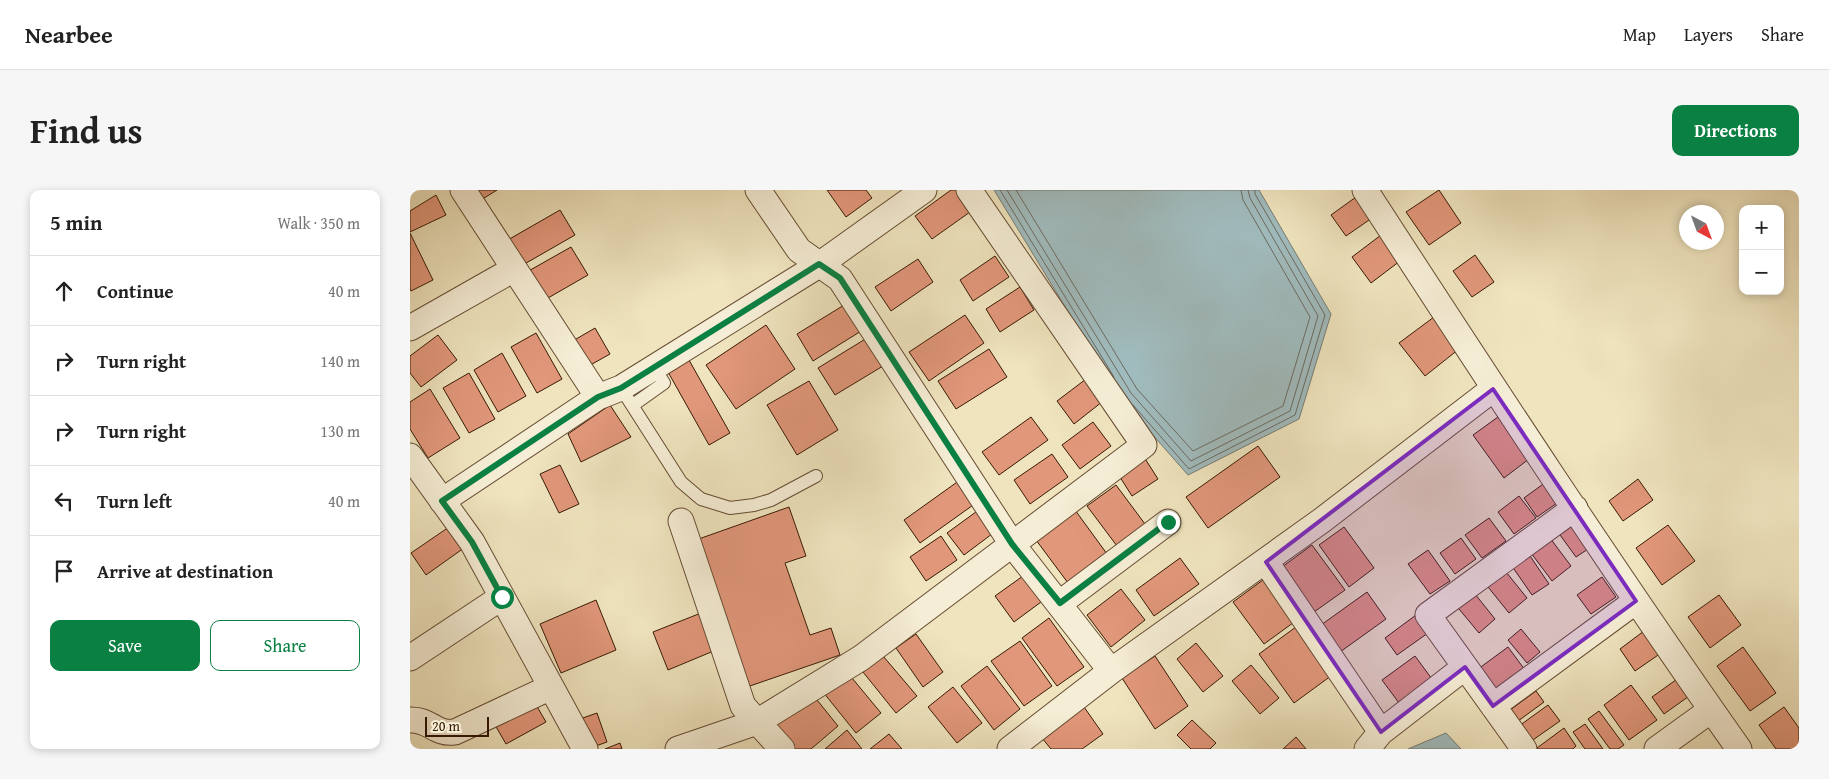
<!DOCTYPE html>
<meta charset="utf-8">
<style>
:root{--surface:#fff;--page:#f6f6f6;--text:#222;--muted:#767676;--line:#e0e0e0;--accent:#0b8043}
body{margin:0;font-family:"Gentium Book Plus",serif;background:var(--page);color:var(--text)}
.controls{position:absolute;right:15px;top:15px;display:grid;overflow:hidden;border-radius:10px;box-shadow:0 2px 8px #0003}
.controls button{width:45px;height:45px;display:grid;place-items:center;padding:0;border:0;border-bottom:1px solid var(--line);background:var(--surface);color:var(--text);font:25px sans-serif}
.compass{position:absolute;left:1269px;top:15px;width:45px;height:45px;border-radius:50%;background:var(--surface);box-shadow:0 2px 8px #0003;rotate:139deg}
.scale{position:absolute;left:15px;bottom:12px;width:64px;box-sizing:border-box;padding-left:5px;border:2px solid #381a03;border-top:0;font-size:14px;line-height:18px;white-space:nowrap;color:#381a03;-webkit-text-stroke:4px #f5edd5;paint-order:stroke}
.stop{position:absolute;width:15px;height:15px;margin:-11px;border:4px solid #0b8043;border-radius:50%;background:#fff}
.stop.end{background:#0b8043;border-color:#fff;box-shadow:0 1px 5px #0008}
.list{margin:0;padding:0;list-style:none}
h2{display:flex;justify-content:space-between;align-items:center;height:65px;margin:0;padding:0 20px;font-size:21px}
h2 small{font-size:16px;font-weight:400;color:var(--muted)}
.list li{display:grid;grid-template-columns:32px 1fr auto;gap:15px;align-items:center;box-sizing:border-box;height:70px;padding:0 20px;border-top:1px solid var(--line)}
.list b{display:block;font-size:19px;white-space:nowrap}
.list em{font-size:16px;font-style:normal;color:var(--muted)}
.actions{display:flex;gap:10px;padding:15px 20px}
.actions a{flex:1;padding:11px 0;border:1px solid var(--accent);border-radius:10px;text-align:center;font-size:18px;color:var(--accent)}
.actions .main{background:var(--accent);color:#fff}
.icon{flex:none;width:28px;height:28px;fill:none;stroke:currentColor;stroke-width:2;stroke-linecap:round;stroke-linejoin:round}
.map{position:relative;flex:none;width:1389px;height:559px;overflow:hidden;border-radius:10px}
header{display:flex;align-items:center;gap:30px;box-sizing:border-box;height:70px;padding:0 25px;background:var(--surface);border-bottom:1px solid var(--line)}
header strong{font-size:24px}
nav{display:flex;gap:28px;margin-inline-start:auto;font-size:18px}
.intro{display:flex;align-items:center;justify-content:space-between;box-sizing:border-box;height:120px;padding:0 30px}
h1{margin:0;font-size:35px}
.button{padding:12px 22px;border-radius:10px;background:var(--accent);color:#fff;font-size:18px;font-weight:700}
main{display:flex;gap:30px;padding:0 30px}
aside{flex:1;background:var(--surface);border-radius:10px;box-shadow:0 2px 8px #0003}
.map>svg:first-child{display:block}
.water{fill:#a0bbbd;stroke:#767b73}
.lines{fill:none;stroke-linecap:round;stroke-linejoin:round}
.shore{stroke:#6c6a60;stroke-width:1}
.building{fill:#e1977a;stroke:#381a03}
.service-casing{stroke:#664c32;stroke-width:14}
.minor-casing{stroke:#664c32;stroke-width:27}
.service{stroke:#f5edd5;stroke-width:12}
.minor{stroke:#f5edd5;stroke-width:25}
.route{stroke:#0b8043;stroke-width:6}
.marked{fill:#7b2cbf;fill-opacity:0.2;stroke:#7b2cbf;stroke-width:4;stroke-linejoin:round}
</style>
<header>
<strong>Nearbee</strong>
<nav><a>Map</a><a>Layers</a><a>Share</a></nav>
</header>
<div class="intro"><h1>Find us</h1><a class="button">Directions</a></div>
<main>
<aside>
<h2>5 min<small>Walk · 350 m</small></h2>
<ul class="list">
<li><svg class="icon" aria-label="ahead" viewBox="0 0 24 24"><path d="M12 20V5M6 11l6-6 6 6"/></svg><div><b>Continue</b></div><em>40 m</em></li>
<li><svg class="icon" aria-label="right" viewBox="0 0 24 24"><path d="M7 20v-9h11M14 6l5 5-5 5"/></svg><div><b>Turn right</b></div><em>140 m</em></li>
<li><svg class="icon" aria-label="right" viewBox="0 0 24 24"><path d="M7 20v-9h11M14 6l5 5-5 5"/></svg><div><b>Turn right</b></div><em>130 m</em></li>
<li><svg class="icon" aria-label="left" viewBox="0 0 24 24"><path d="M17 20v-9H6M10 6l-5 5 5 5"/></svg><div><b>Turn left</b></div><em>40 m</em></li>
<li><svg class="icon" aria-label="arrive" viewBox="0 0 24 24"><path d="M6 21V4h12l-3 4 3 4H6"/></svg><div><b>Arrive at destination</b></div></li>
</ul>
<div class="actions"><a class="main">Save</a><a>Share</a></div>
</aside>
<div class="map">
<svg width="1389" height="559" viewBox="0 0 1389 559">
<rect width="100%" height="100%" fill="#efe4be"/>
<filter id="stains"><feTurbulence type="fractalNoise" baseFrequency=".004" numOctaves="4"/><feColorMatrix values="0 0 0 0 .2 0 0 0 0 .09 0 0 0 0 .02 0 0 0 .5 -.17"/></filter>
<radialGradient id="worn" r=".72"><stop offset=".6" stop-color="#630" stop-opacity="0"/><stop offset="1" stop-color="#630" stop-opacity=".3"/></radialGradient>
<path class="water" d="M584 0H849L921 124 889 229 778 285 712 210Z
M1036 543 1051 559H998Z"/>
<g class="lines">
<path class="shore" d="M590 0 704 187
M597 0 721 203 781 271 880 221 908 126 840 8 838 0
M606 0 727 199 783 261 873 216 900 127 833 10 831 0
M723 215 779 279 885 225 915 125 845 4V0"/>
</g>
<path class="building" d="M65 0H87L71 10Z
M417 0H456L462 8 436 27Z
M541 0H554L567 17 522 49 505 26Z
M1029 0 1051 33 1019 55 996 22Z
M26 5 36 25 0 42V21Z
M946 7 962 28 936 46 921 25Z
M150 20 165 45 111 76 96 51Z
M0 43 23 90 1 101 0 99Z
M971 45 990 71 961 93 942 67Z
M161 57 178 85 131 112 115 83Z
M1065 65 1084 92 1062 107 1043 81Z
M585 66 599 87 563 111 550 90Z
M508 69 523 92 481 121 465 97Z
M610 97 624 120 590 142 576 119Z
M439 112 456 138 403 171 387 144Z
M555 125 574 153 519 191 499 162Z
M1024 127 1049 159 1015 186 989 153Z
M356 135 385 179 326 219 296 175Z
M185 138 200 164 175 178 161 152Z
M126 143 152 189 127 203 101 157Z
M28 145 47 170 11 197 0 183V166Z
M457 148 473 176 425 205 408 178Z
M579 159 597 187 546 219 528 191Z
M92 163 116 206 88 222 64 180Z
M279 170 320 243 299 255 258 182Z
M59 183 85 229 59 243 33 198Z
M680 186 697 208 664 234 647 211Z
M399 191 428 240 387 265 357 215Z
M20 199 50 248 18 268 0 239V212Z
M200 215 221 247 171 272 158 244Z
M621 227 638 250 589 285 572 262Z
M1088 227 1119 269 1094 288 1063 245Z
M683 232 701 256 670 279 652 255Z
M848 256 870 287 798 338 776 307Z
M642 264 658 287 620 314 604 290Z
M734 267 748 289 722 306 708 284Z
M150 275 169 314 149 323 130 284Z
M1228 289 1243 310 1213 331 1199 311Z
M550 290 566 313 510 353 494 330Z
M1136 292 1150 311 1127 327 1114 308Z
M706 295 738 338 710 360 677 316Z
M1109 306 1126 328 1104 344 1088 322Z
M379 317 396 366 375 373 400 445 421 438 430 465 334 498 283 351Z
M570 319 586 341 554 365 537 343Z
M665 320 700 368 661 397 626 350Z
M1162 325 1184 355 1166 367 1145 338Z
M1079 328 1096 351 1072 368 1055 345Z
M1258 335 1285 371 1252 395 1226 358Z
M39 337 54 358 16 385 1 363Z
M934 337 964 378 939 397 909 355Z
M1137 344 1161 376 1142 391 1118 359Z
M531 346 547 370 516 391 500 367Z
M1051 348 1066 369 1045 384 1030 363Z
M902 355 935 400 904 422 872 377Z
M1018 360 1040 391 1020 404 998 374Z
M1116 360 1139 394 1122 405 1099 372Z
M770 368 789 394 744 426 726 400Z
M1092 377 1117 408 1099 423 1074 392Z
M613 386 631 412 604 432 585 406Z
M857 387 887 430 854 454 823 412Z
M1192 387 1206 407 1181 424 1167 405Z
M711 399 735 430 701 457 677 425Z
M1061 399 1085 429 1069 443 1044 413Z
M957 402 976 429 930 462 911 435Z
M1309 405 1331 435 1300 458 1278 427Z
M186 410 206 460 151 483 130 434Z
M291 423 306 460 258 480 243 442Z
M1006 425 1018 443 987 465 975 448Z
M639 428 674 477 647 496 612 448Z
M890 434 925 483 884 513 849 464Z
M1238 438 1254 461 1225 481 1210 459Z
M1111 439 1130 462 1117 473 1098 450Z
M506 444 533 482 513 497 486 458Z
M610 451 642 496 614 516 581 471Z
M786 453 813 486 793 502 767 469Z
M1098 457 1115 480 1081 505 1064 482Z
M1333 457 1366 503 1340 521 1307 476Z
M473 466 507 506 486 523 453 482Z
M745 466 778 516 745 539 712 488Z
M1005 466 1022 489 989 513 972 490Z
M841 475 869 508 850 524 822 491Z
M577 476 610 519 584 540 551 496Z
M437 482 471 523 446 543 413 502Z
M1270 487 1282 504 1254 524 1242 507Z
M1221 495 1247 530 1219 550 1194 515Z
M543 497 572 533 547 553 518 517Z
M1126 501 1134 512 1104 534 1096 523Z
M403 505 428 536 401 559H384L365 536Z
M125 513 136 532 96 554 85 535Z
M1138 515 1150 531 1120 552 1109 536Z
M674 517 693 544 672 559H641L632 548Z
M1374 517 1389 538V559H1366L1349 535Z
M1189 521 1214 555 1208 559H1200L1178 529Z
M187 523 197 552 180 558 170 529Z
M782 530 806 553 800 559H781L767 545Z
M1175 534 1193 559H1175L1163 542Z
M1154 538 1166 556 1163 559H1128L1127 558Z
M437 540 452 559H415Z
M479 544 492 559H460Z
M886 547 896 559H873Z
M210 553 212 559H195Z"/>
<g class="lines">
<g class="service-casing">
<path id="service" d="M211 198 271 292 291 309 320 318 344 315 361 310 406 286
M223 215 254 193 244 177"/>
</g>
<g class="minor-casing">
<path id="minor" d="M53 0 188 207 211 198 409 75 514 0
M348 0 389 60 430 89 602 354 701 481
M955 0C1077 188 1200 376 1329 559
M0 138 104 79
M0 266 62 352 175 559
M32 311 188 207
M271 331 333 516 372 559
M856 372 971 542 957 559
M650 413 758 332
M0 468 92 407
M1083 516 1226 411
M0 530C20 529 25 545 45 542L141 497
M971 542 1055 477
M268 559 347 532 451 468 734 255 559 0
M600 559 701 481 911 331 1083 199
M1114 559 1018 425 1165 318
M1247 559 1301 520"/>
</g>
<use href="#service" class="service"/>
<use href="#minor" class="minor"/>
</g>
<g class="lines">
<path class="route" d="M92 407 62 352 32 311 188 207 211 198 409 74 430 88 602 354 650 413 758 332"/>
</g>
<path class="marked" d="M1083 199 1226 411 1083 516 1055 477 971 542 856 372Z"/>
<rect width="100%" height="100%" filter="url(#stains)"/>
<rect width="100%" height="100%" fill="url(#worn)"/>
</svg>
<div class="controls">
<button>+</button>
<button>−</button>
</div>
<svg class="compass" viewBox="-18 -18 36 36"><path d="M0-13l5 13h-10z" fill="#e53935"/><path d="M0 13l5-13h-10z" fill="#767676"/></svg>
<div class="scale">20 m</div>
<div class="stop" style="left:92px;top:407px"></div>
<div class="stop end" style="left:758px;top:332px"></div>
</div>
</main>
